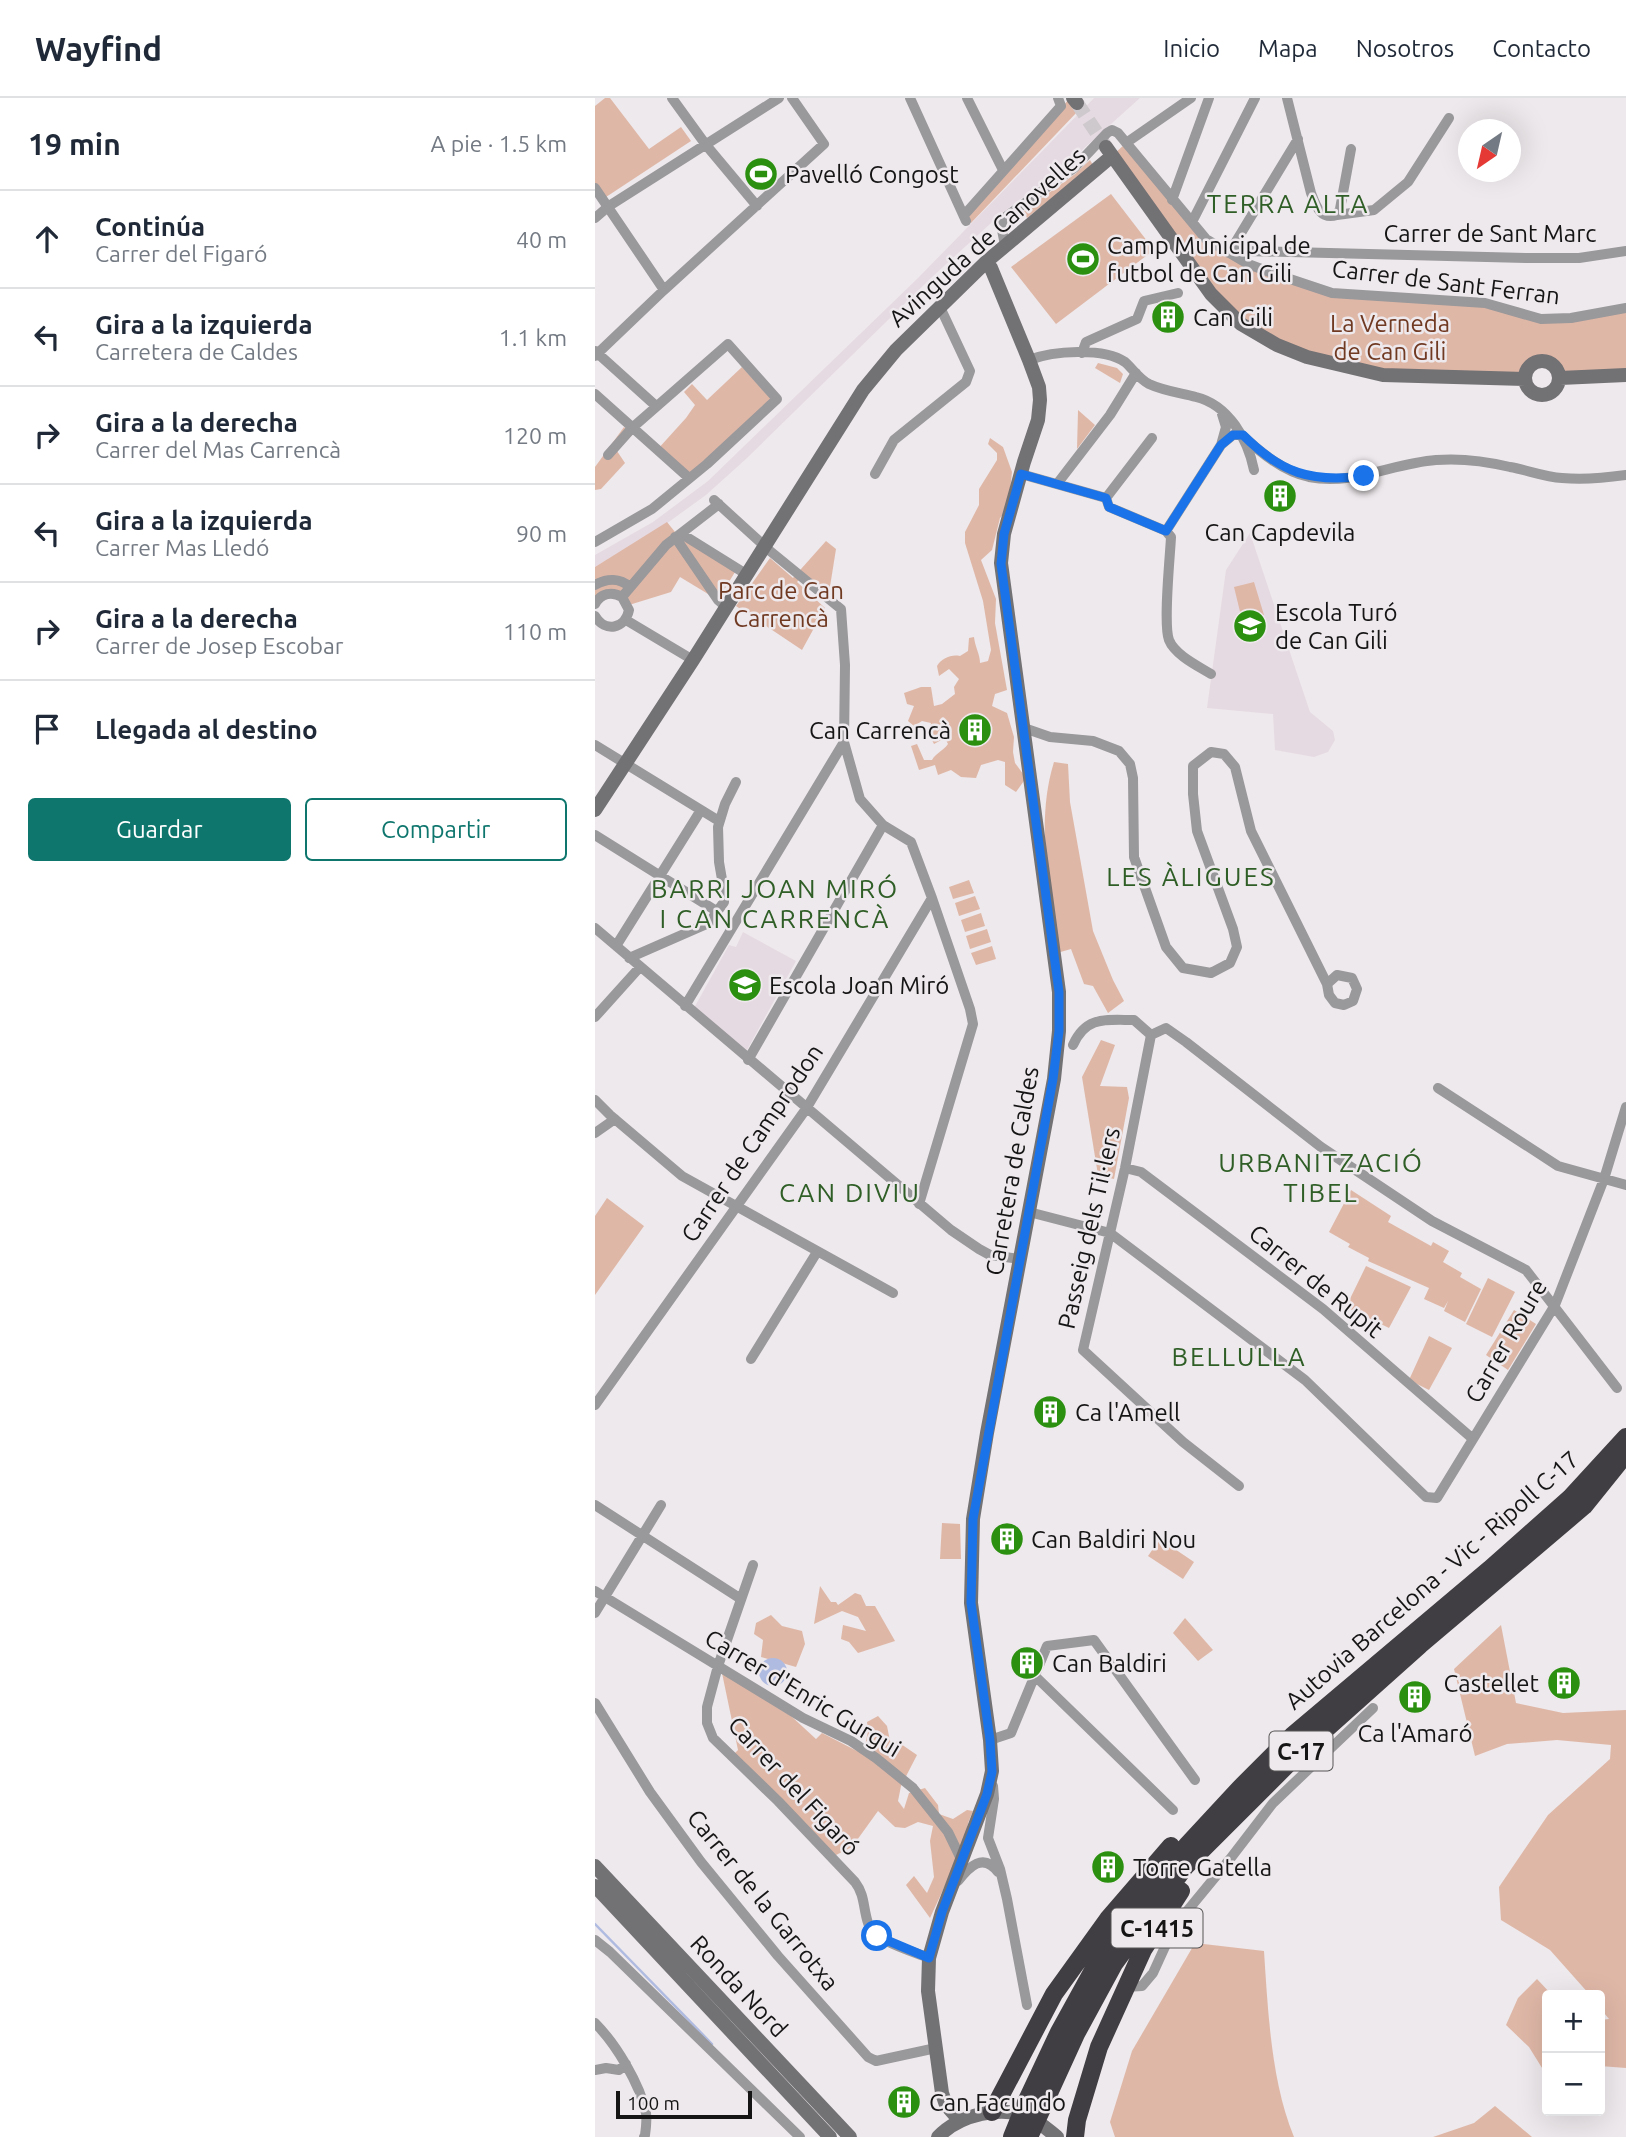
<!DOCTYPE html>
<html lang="es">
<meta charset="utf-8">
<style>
:root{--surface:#fff;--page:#f6f6f7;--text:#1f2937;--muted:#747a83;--line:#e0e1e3;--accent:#0f766e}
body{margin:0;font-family:Ubuntu,sans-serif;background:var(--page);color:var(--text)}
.controls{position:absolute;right:21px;bottom:21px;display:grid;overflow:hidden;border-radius:7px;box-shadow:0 7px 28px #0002}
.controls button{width:63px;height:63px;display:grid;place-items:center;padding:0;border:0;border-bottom:2px solid var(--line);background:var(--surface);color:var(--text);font:35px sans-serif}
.compass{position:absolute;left:863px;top:21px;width:63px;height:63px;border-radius:50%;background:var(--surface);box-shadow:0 7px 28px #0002;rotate:214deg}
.scale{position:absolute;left:21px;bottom:18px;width:136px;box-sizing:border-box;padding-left:7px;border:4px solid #161516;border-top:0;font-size:19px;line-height:24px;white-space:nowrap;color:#161516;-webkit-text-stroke:5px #eee9ec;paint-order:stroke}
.stop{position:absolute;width:21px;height:21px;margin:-16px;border:5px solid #1a73e8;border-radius:50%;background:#fff}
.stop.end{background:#1a73e8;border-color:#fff;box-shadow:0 2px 7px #0008}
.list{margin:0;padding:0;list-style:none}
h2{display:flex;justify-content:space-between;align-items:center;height:91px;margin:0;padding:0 28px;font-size:30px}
h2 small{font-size:23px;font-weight:400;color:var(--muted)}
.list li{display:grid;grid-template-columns:46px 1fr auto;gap:21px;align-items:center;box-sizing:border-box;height:98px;padding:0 28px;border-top:2px solid var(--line)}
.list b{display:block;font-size:26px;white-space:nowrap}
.list p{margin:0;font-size:23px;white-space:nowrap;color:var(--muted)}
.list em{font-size:23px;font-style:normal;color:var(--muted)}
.actions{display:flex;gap:14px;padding:21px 28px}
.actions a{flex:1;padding:16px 0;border:2px solid var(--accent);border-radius:7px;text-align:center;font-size:24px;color:var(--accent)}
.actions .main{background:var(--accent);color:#fff}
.icon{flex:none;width:38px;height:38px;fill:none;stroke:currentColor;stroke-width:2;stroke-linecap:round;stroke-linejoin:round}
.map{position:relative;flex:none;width:1031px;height:2039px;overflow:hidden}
header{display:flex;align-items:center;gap:42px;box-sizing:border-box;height:98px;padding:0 35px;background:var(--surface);border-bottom:2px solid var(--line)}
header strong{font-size:33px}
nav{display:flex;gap:38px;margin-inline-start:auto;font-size:24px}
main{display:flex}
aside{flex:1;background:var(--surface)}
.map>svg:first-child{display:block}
.built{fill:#e6dae2}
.green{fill:#dfb7a7}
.water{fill:#b0bbe1}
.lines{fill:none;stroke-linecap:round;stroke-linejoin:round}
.stream{stroke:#b0bbe1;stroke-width:2.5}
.secondary-tunnel{stroke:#cec9cc;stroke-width:14;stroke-dasharray:14 7;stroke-linecap:butt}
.street{stroke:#99989a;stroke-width:10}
.secondary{stroke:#727174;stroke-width:14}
.highway{stroke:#403e42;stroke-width:18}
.route{stroke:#1a73e8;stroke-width:9}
.labels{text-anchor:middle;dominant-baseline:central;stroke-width:5;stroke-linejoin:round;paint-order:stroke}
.shield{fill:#eee9ec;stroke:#575556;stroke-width:2}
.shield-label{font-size:23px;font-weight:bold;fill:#161516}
.poi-label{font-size:24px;fill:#161516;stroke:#eee9ec;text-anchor:start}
.street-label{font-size:24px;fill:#161516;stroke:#eee9ec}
.park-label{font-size:24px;fill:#703922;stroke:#eee9ec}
.neighbourhood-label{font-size:26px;letter-spacing:2px;fill:#2f5e26;stroke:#eee9ec}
</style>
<header>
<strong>Wayfind</strong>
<nav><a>Inicio</a><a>Mapa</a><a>Nosotros</a><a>Contacto</a></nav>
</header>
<main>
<aside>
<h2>19 min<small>A pie · 1.5 km</small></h2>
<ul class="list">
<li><svg class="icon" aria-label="ahead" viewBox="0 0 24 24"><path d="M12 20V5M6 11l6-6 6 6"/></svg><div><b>Continúa</b><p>Carrer del Figaró</p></div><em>40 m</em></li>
<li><svg class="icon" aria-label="left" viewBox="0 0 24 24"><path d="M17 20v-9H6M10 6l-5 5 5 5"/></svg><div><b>Gira a la izquierda</b><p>Carretera de Caldes</p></div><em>1.1 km</em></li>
<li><svg class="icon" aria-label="right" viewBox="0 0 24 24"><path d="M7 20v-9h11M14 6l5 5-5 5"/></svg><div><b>Gira a la derecha</b><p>Carrer del Mas Carrencà</p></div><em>120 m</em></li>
<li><svg class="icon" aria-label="left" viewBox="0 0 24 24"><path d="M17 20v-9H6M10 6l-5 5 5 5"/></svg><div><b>Gira a la izquierda</b><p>Carrer Mas Lledó</p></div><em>90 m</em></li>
<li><svg class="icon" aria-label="right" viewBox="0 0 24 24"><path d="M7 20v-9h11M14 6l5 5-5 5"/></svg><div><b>Gira a la derecha</b><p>Carrer de Josep Escobar</p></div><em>110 m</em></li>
<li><svg class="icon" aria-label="arrive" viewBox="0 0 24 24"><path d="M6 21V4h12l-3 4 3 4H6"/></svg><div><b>Llegada al destino</b></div></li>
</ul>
<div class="actions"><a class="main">Guardar</a><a>Compartir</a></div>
</aside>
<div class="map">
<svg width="1031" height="2039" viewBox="0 0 1031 2039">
<rect width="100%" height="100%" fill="#eee9ec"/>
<path class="built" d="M499 0H545L466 71 407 115 336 180 151 361 111 397 64 431 0 469V457L58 424 113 383 323 180Z
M655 435 715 614 738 633 740 642 733 654 719 659 680 652 678 616 612 610 631 472Z
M148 834 201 863 152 952 99 910 134 847 141 849Z"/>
<path class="green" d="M10 0H15L54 51 86 29 96 43 8 101 0 90V8Z
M474 1 483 13 376 125 372 118Z
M531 45 622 149 737 195 890 205 946 221 1031 210V277L965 280C961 256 936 259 930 281L753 270 646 226 517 58Z
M495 62 498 67 432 120 429 113 480 76Z
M516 96 559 152 461 226 416 169Z
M503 265 522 270 528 276 525 285 500 270Z
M147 269 179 304 92 378 62 352 91 320 100 307 89 294 97 286 112 302Z
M483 312 500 327 482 351 483 313Z
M29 329 37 337 22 353 30 365 6 391 0 392V369Z
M395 340 408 349 417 374 413 411 405 420 397 452 386 462 401 501 400 525 412 592 400 596 397 608 412 615 419 639 418 654 420 665 431 680 421 694 410 687V664L403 662 386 667 381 680 366 679 356 672 343 677 340 667 324 672 316 648 322 646 329 662H337C341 655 348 653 353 646L348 636V641L339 646 334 636 336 625 327 623 319 628 313 623 319 608 312 606 309 595 326 589H336L339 608 347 606 360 596 359 589 364 581 354 571 344 578 342 568C346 561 356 556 365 558L373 553 374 540 379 539C380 549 385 556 385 565L393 563 396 552 388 503 370 445V434L384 407V391L402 362V355L393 346Z
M72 424 80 434 140 474 123 502 85 479 76 494 34 507 21 494 0 503V469Z
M231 443 241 451 234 495 210 476 202 484 230 510 207 552 141 508 175 460 198 480Z
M659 484 669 517 647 522 639 489Z
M459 664 473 666 475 704 498 833 518 882 529 903 513 915 498 888 489 886 476 851 462 855C455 792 440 725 459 664Z
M374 782 379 795 358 801 354 789Z
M380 798 385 811 364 818 360 805Z
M386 815 390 828 370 834 366 822Z
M392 831 396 844 375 851 371 838Z
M397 848 401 861 381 867 376 855Z
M506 942 520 947 505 988 532 989 534 1000 519 1081 503 1077 487 979Z
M756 1092 796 1118 793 1124 836 1148 838 1144 854 1153 848 1164 867 1175 865 1179 886 1191 870 1224 849 1213 853 1203 849 1210 829 1201 834 1190 773 1163 774 1160 753 1149 755 1146 734 1134Z
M12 1100 49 1128 0 1197V1118Z
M771 1168 816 1189 794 1230 751 1209Z
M893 1180 920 1194 897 1239 871 1226Z
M919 1212 941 1226 913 1272 891 1257Z
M834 1238 857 1250 834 1292 814 1282Z
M347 1425 365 1426 366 1461H345Z
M565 1441 599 1464 588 1481 553 1458Z
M225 1488 236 1504H241L243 1507 260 1495 266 1497 271 1508H280L300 1543 263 1555 254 1544 246 1541 248 1527 271 1533 263 1519 247 1513 219 1526Z
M176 1517 187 1528 207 1533 210 1546 201 1569 166 1559 168 1542 159 1536 161 1525Z
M590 1520 618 1552 603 1563 578 1535Z
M906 1527 921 1605 968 1615 1031 1612V1970L1005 1968V1922L1014 1921 1005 1910V1897H995L955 1852 906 1822 904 1789 953 1717 1015 1661 1016 1647 962 1642 912 1646 880 1658 859 1571Z
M127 1575 196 1618 221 1641 227 1635 262 1653 270 1648 273 1633 272 1624 283 1618 292 1628 295 1643 303 1644 322 1657 306 1688 303 1703 309 1711 314 1695 330 1690 343 1707 344 1716 358 1721 372 1712 378 1713 373 1725 371 1742 335 1820 311 1787 319 1778 332 1795 339 1779 335 1743 338 1728 323 1724 310 1730 300 1729 283 1713 257 1749 241 1757 138 1665 139 1656 143 1652Z
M600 1845 669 1853C673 1913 676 1983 699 2039H520L515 2024 537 1953Z
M942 1881 957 1897H952V1920L949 1935H952V1978L934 1949 911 1927 923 1900Z
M900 2008 937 2039H838L879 2025Z"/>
<path class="water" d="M164 1574a14 14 0 1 1 28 0a14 14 0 1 1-28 0Z"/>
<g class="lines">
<path class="stream" d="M0 1826 117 1946"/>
<path class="secondary-tunnel" d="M482 5 511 49"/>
<path class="street" d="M77 0 111 47 162 108
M315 0 371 123
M372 0 408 72
M692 0 716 95C721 108 725 122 742 117L745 111 756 51
M531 45 596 0
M0 90 69 192
M577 102 614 0
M371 115 466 8 463 0
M742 117 779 112 813 84 854 20
M0 120 14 108 184 0
M597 124 660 0
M410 147 406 127 409 120 479 70 512 35 517 32 523 35 611 141 653 166 680 176 737 195 890 205 946 221 976 220 1031 210
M634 155 652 153 931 160H984L1031 153
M634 155 703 41
M0 253 61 308
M487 255 491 244 542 221 549 203 583 195
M0 258 69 192 229 46 197 0
M434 262C458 253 508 249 530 264 538 271 544 281 554 286 569 293 586 295 601 299 634 307 653 342 659 372
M0 296 94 380
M647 337C666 355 688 373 714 379 758 388 798 365 841 362 866 360 890 363 915 369 932 372 950 379 967 380 989 382 1010 380 1031 377
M626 347 631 329 627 316
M280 376 299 342 371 284 375 273 345 209
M426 376 511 400 514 409 571 433 576 439C575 460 568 526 574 542 580 557 603 568 616 576
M462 386 515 317 541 275
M511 400 557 340
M119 402 175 453 246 511 250 567 249 644 265 701 288 727 316 744 337 800 375 911 378 926 324 1106
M571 433 626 347 638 337H647
M80 439 123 502 131 509
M81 439 90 438 151 476
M0 444 57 411 112 366 182 301 133 246 37 330 13 357
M0 487C12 480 25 480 35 489
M27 499 71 447 124 406
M0 506C6 495 17 493 27 499L34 512C30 531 10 535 0 518
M31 522 98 562
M429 630 455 639 498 643 524 653 535 666 538 680 539 759 571 849 588 870 616 875 635 865 642 849 638 831 602 733 598 696V668L616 654 629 656 640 669 656 733 732 886 734 897 740 905 749 907 758 903 762 891 757 880 742 877 732 886
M0 647 124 723
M0 737 123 814
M0 830 356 1132 384 1151 395 1157 425 1161
M21 848 106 712
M34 860 114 825 129 804V793L124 764 123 729 130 706 141 684
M90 908 249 644
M0 919 45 869
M556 937 571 930 591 944 726 1049 837 1123 931 1172 1022 1290
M556 937 530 1070 488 1252 588 1344 644 1388
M478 947C491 918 510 922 539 922L556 937
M153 962 288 727
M843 990 963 1068 1031 1087
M0 1002 15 1017 87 1078 298 1195
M0 1035 20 1021
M530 1070 546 1074 728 1211 878 1341
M434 1114 515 1135 710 1282 831 1399 842 1400 960 1207 1009 1081 1031 1009
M156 1261 222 1154
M0 1307 211 1011 337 800
M0 1407 146 1501
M158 1467 123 1568 112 1609V1625L118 1640 183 1703 260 1784C270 1797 268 1810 273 1825 278 1843 317 1853 334 1860
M0 1493 208 1620 256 1643 281 1660 318 1690 353 1734 367 1763
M0 1515 66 1407
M440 1578 578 1712
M0 1605 55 1694 106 1764 183 1858 273 1959 281 1963 341 1950
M395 1642 416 1635 452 1548 499 1542 600 1682
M398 1688 399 1701 393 1740 405 1771 412 1801 432 1907
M363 1783C374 1769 388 1754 403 1774
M0 1842 15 1854 205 2039
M531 1889 547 1888 558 1875 579 1829 635 1761 678 1705 778 1610
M0 1925C21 1946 45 1986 51 2015 52 2022 51 2030 50 2037L49 2039
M0 1972 11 1970 24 1972 31 1966"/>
<path class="secondary" d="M478 0 482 5
M511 49 616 196 646 226 682 247 712 259 788 277 930 281
M930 280a17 17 0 1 1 34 0a17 17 0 1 1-34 0Z
M965 280 1031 277
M0 712 98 562 268 292 301 252 391 164 517 58
M0 1768 255 2039
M0 1788 235 2039
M365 2023 351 2007 347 1995 333 1893 334 1860 347 1814 392 1696 397 1673 395 1642 376 1505 378 1421 392 1335 459 981 464 933V894L406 465 409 436 429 364 443 322 445 302 444 289 434 262 396 170 391 164
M343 2039C364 2017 407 2006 435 2020 445 2024 453 2032 462 2039"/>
<path class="highway" d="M397 2014 459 1896 513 1821 576 1748
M417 2039 432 2002 464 1934 518 1836 593 1746 644 1691 697 1638 895 1471 975 1400 1031 1339
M434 2039 481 1936 519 1866 590 1769 703 1656 825 1547 989 1408 1031 1356
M480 2039 482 2022 504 1949 548 1852 586 1793"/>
</g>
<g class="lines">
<path class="route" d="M282 1838 334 1860 347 1814 392 1696 397 1674 395 1642 376 1505 378 1421 458 981 464 933V894L406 466 409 436 426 376 511 400 514 409 571 433 626 347 638 337H648C686 375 716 385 769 378"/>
</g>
<defs>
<g id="stadium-disc" transform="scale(1.75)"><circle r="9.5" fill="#2b9010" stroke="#eee9ec"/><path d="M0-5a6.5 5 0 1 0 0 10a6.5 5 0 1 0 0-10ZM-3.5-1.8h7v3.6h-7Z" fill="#fff"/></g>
<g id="building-disc" transform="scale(1.75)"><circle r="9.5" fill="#2b9010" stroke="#eee9ec"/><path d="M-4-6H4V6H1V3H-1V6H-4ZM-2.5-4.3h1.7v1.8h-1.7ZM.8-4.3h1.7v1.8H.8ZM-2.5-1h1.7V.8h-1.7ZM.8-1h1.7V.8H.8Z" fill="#fff"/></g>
<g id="school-disc" transform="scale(1.75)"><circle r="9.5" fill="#2b9010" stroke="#eee9ec"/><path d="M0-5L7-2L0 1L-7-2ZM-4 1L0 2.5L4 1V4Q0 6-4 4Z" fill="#fff"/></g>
</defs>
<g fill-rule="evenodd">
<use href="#stadium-disc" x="166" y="76"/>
<use href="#stadium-disc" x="488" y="161"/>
<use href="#building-disc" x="573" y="219"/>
<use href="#building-disc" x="685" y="398"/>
<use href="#school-disc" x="655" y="528"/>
<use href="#building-disc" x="380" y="632"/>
<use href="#school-disc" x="150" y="887"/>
<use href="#building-disc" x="455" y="1314"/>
<use href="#building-disc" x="412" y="1441"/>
<use href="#building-disc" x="432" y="1565"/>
<use href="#building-disc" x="969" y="1585"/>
<use href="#building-disc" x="820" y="1599"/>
<use href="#building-disc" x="513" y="1769"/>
<use href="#building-disc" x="309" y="2004"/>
</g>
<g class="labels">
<g class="shield">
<rect x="674.5" y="1633.5" width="63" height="39" rx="5"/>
<rect x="516.5" y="1810.5" width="91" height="39" rx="5"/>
</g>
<g class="shield-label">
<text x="706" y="1653">C-17</text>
<text x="562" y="1830">C-1415</text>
</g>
<g class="poi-label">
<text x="190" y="76">Pavelló Congost</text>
<text x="512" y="147">Camp Municipal de<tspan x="512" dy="28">futbol de Can Gili</tspan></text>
<text x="598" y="219">Can Gili</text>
<text x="685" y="434" text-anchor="middle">Can Capdevila</text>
<text x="680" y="514">Escola Turó<tspan x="680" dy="28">de Can Gili</tspan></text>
<text x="356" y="632" text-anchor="end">Can Carrencà</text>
<text x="174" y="887">Escola Joan Miró</text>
<text x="480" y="1314">Ca l'Amell</text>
<text x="436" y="1441">Can Baldiri Nou</text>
<text x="457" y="1565">Can Baldiri</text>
<text x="944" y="1585" text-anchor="end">Castellet</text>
<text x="820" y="1635" text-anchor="middle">Ca l'Amaró</text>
<text x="538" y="1769">Torre Gatella</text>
<text x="334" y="2004">Can Facundo</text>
</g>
<g class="street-label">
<text x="895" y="135">Carrer de Sant Marc</text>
<text transform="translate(392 139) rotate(-42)">Avinguda de Canovelles</text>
<text transform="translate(851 184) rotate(7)">Carrer de Sant Ferran</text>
<text transform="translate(157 1045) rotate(-56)">Carrer de Camprodon</text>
<text transform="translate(417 1073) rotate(-80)">Carretera de Caldes</text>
<text transform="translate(494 1130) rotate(-77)">Passeig dels Til·lers</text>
<text transform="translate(721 1183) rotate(39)">Carrer de Rupit</text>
<text transform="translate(911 1243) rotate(-60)">Carrer Roure</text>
<text transform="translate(837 1482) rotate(-41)">Autovia Barcelona - Vic - Ripoll C-17</text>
<text transform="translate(208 1595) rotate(31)">Carrer d'Enric Gurgui</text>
<text transform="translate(199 1688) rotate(47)">Carrer del Figaró</text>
<text transform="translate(168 1802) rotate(51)">Carrer de la Garrotxa</text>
<text transform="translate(144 1888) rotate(47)">Ronda Nord</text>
</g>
<g class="park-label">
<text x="795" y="225">La Verneda<tspan x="795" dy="28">de Can Gili</tspan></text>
<text x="186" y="492">Parc de Can<tspan x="186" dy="28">Carrencà</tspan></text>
</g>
<g class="neighbourhood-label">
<text x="693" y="105">TERRA ALTA</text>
<text x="596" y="778">LES ÀLIGUES</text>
<text x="180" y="790">BARRI JOAN MIRÓ<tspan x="180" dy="30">I CAN CARRENCÀ</tspan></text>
<text x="726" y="1064">URBANITZACIÓ<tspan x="726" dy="30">TIBEL</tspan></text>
<text x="255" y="1094">CAN DIVIU</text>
<text x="644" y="1258">BELLULLA</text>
</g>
</g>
</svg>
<div class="controls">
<button>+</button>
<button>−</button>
</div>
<svg class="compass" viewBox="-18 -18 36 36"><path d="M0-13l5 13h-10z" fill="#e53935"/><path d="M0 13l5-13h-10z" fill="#747a83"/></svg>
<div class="scale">100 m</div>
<div class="stop" style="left:282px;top:1838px"></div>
<div class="stop end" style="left:769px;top:378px"></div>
</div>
</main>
